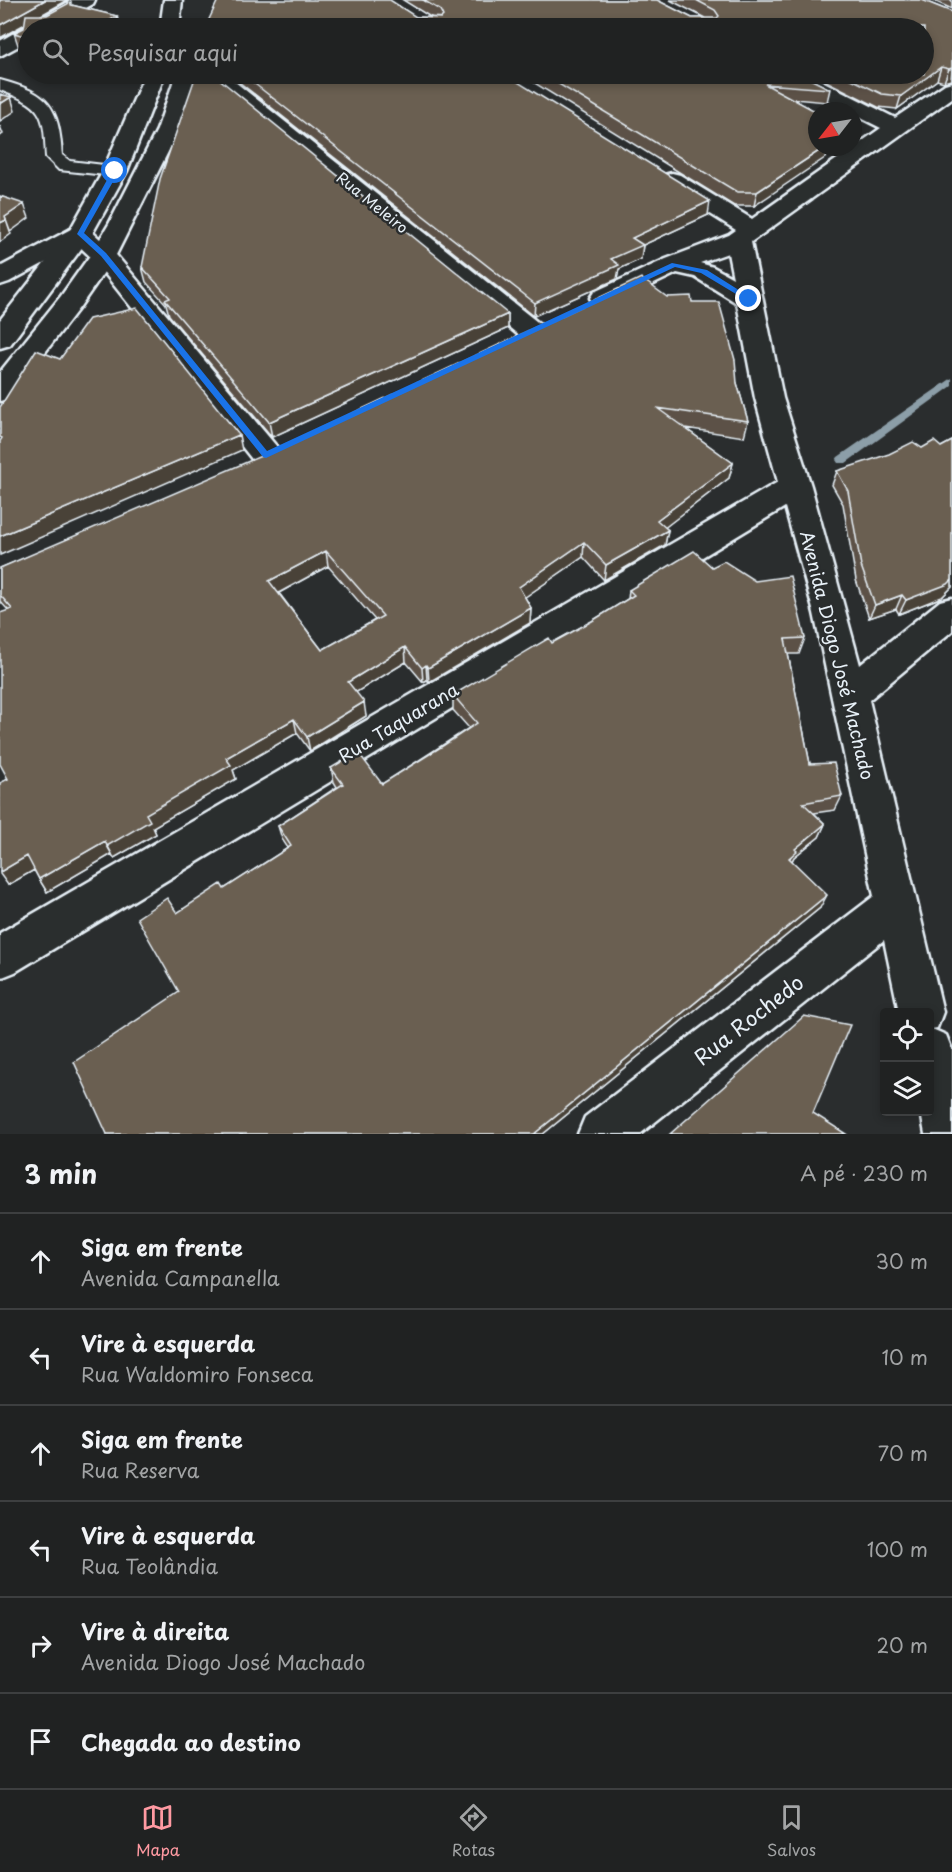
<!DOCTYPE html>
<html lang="pt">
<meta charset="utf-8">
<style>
:root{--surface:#202222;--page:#2d2f2f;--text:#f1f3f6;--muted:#a2a4a5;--line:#3d3f40;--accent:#ff9aa2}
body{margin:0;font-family:"Playpen Sans",sans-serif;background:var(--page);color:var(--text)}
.controls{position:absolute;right:18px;bottom:18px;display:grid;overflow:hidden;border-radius:6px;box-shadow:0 3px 9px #0003}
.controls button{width:54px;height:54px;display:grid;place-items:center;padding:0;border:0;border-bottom:2px solid var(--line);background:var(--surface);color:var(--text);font:30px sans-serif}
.compass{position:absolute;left:808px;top:102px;width:54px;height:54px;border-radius:50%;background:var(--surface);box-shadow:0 3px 9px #0003;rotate:239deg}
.stop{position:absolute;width:18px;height:18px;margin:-14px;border:4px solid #1a73e8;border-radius:50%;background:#fff}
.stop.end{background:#1a73e8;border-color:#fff;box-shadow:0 2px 6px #0008}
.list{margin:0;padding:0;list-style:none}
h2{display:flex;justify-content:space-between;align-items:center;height:78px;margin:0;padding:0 24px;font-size:26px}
h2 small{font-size:20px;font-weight:400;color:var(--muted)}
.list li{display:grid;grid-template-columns:39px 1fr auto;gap:18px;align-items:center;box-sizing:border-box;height:96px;padding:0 24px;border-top:2px solid var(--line)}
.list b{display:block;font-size:22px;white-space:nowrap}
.list p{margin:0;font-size:20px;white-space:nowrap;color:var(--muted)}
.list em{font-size:20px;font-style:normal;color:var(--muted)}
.icon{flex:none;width:33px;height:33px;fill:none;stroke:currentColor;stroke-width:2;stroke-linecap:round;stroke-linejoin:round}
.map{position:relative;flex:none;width:952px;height:1134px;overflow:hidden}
.search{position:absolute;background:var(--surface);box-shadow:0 3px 9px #0003;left:18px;right:18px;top:18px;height:66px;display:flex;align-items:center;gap:15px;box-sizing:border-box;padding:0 21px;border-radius:33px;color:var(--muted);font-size:22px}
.sheet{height:654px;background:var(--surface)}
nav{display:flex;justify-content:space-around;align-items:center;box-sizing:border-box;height:84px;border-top:2px solid var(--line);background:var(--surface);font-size:16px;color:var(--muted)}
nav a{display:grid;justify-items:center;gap:3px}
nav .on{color:var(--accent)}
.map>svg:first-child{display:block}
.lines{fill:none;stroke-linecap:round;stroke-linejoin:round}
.stream{fill:#8c9ea8;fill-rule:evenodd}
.service-casing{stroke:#e8f1f8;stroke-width:4}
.minor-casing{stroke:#e8f1f8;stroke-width:5}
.secondary-casing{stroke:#e8f1f8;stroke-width:5}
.service{fill:#2a2d2e;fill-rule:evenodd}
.minor{fill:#2a2d2e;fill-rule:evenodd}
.secondary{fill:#2a2d2e;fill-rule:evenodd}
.wall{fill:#5b5146;stroke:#e8f1f8;stroke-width:1.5;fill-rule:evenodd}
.shaded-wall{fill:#4a4239;stroke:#e8f1f8;stroke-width:1.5}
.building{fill:#6a5e51;stroke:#e8f1f8;stroke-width:1.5;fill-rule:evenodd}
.route{fill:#1a73e8}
.labels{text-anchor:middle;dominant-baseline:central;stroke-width:5;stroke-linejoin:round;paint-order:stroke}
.far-street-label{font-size:15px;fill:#e8f1f8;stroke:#2a2d2e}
.street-label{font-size:18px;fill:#e8f1f8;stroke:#2a2d2e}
.near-street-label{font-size:21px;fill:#e8f1f8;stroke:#2a2d2e}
</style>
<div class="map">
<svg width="952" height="1134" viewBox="0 0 952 1134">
<rect width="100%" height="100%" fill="#2a2d2e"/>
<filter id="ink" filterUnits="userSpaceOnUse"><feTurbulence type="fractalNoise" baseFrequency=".0167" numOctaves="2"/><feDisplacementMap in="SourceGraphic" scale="12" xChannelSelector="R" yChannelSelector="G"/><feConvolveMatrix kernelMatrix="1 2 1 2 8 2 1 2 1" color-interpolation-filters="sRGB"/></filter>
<g filter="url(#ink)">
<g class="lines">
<path class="stream" d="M952 378V386L846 463H838L836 460 838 457Z"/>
<g class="service-casing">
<path id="service" d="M0 80C49 93 59 106 62 155L70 161 121 167 123 171 121 175 115 176 59 170 46 157C44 112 43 106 0 90Z"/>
</g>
<g class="minor-casing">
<path id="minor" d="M72 0H95L93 4 50 28H28V41L0 56V41Z
M203 74H225L541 325 545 331 541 337 531 340 521 337Z
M783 74H808L895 118 945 84 952 82V98L751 242 783 398 811 486 860 665 940 601 952 598V631L869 700 943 1012 937 1028 932 1029 946 1035 952 1050V1134H925L921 1112H930V1012H899L884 940 640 1134H578L585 1117 874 896 814 613 785 507 15 972 0 978V933L778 482 755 398 737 303 695 277 677 273 612 304 603 306 594 304 590 298 594 292 666 259 729 235 736 230 664 185 660 180 664 175 672 173 680 175 752 219 881 128 853 114V111H848L786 78ZM728 253 733 278 713 267 700 263Z
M80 227 89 229 112 250 277 447 281 455 277 463 266 466 255 463 94 260 78 245 9 282 0 285V267L71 229Z"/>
</g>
<g class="secondary-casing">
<path id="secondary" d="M164 0H182L179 28H160Z
M145 74H165L127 171 92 234 10 345 0 348V320L69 232 103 171Z
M176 74H196L179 130 116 255 79 308 10 398 0 401V372L61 296 91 254 109 224 157 130Z"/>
</g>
<use href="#service" class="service"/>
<use href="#minor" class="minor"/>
<use href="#secondary" class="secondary"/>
</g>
<path class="wall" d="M0 0H68L41 15H47L72 5 117 16 120 28H28V51L19 48 14 33 24 28 25 24 0 38Z
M403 0H657L692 18H705L670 0H922L952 12V81L951 80 944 82 937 80 897 109 878 107 812 74H924V28L416 17 432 18Z
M932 0H952V9Z
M233 74H505L708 215 643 245 641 259 619 269 617 279 534 316 234 78Z
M520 74H800L830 89 827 102 794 99 754 206H734Z
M142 267 508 314V328L272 437 169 315 166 304 146 282Z
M667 297 692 302 737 383 748 421 744 437 685 428 733 463 729 478 665 527 668 530 665 545 604 580 583 557 525 597 531 608 530 623 429 682 427 680 423 682 406 662 356 692 366 716 310 751 297 733 233 770 236 779 153 827 156 834 114 858 112 854 47 892 39 879 34 870 8 885V610L0 601V568ZM328 566 375 620 322 650 279 593Z
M952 441V587L942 597 899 614 896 609 869 618 856 580 843 504 832 485 837 471 922 448 941 447Z
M712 567 805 638 799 654H788L810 764 842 796 835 810 814 813 825 824 819 837 794 857 792 861 820 908 543 1134H107L179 992 177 913 224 889 288 848 282 839 278 826 337 787 334 782 331 768 382 784 469 728 453 710V695L552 643 592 621 628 599 629 590Z"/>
<path class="shaded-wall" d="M45 0H68L0 38V25Z
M117 16 120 28H98Z
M941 67 937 80 897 109 901 96Z
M952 68 951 80 944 82 949 69Z
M11 97 15 111 0 121V104Z
M0 126 3 134 0 136Z
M825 147H841L754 206 757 192Z
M710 201 708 215 643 245 641 259 619 269 617 279 534 316 535 303 611 259 632 238Z
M24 204 29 218 10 232 5 217Z
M6 220 11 234 0 242V223Z
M508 314V328L272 437 269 422Z
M239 435 242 450 0 555V536Z
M733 463 729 478 654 536 657 520Z
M668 530 665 545 604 580 606 565Z
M584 542 583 557 518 602 519 587Z
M326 551 328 566 273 596 269 581Z
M952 580V587L942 597 899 614 906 600Z
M902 595 896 609 869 618 875 605Z
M531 608 530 623 429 682 428 668Z
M405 647 406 662 350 696 348 682Z
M426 665 427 680 423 682 422 668Z
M364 702 366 716 310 751 307 737Z
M294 719 297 733 233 770 236 779 153 827 156 834 114 858 107 846 146 814 226 758Z
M825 824 819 837 794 857 790 864 783 871 795 849Z
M105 841 112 854 47 892 39 879Z
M27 856 36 869 8 885 0 874V872Z
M827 895 820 908 543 1134H534Z"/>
<path class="building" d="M0 0H45L0 25Z
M218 0H390L416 17 441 18 443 16 440 10 423 0H657L692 18H717L719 16 715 10 696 0H922L952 12V68L949 69 941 67 901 96 882 94 841 74H924V28H205Z
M71 2V5L117 16 98 28H28V37L14 33 24 28 26 15H47Z
M202 74H213L508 314 269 422 165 300 170 298 142 267 160 179 196 75Z
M242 74H505L710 201 632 238 643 245 611 259 619 265 535 303Z
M542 74H800L830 89 765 84 817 112V147H825L757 192H737Z
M0 94 11 97 0 104Z
M0 196 24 204 5 217 6 220 0 223Z
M641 278 667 297 691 296 692 302H719L735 360 737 383 748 421 657 408 733 463 657 520 668 530 606 565 584 542 519 587 531 608 428 668 426 665 422 668 405 647 348 682 364 702 307 737 294 719 226 758 231 765 146 814 150 821 107 846 105 841 39 879 27 856 0 872V783L8 779 0 764V613L12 609 0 595V568L275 450ZM326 551 383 616 322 650 269 581Z
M137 308 239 435 0 536V441L2 438 0 437V407L36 350 60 359 89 319Z
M934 441 941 447 952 441V580L948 584 906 600 902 595 875 605 861 566 848 491 837 471 889 454 913 442 922 448Z
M694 551 712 567 724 561 755 581 790 576 805 638 785 639 810 764 834 763 842 796 803 803 825 824 795 849 797 851 789 858 827 895 534 1134H107L74 1062 179 992 137 918 167 898 177 913 221 884 224 889 291 846 278 826 343 784 331 768 358 752 382 784 444 745 477 723 453 695 549 638 552 643 592 621 634 595 629 590Z
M804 1016 850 1025 813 1113 846 1134H670Z"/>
</g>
<path class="route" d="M115 169 119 171 84 233 106 253 267 451 672 263 707 270 753 299 746 300 701 273 675 267 266 458 263 457 101 256 77 234 112 171Z"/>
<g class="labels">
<g class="far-street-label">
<text transform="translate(373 202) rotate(39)">Rua Meleiro</text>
</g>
<g class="street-label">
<text transform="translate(838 655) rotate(76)">Avenida Diogo José Machado</text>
<text transform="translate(398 722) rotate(-31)">Rua Taquarana</text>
</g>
<g class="near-street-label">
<text transform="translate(748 1019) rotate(-38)">Rua Rochedo</text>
</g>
</g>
</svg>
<div class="controls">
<button><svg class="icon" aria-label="locate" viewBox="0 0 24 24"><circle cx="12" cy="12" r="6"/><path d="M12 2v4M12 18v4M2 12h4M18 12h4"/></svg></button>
<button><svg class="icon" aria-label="layers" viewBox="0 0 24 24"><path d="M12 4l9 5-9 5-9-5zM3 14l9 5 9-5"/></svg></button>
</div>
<svg class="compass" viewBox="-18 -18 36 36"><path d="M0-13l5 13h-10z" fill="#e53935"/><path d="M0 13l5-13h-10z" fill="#a2a4a5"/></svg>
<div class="stop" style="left:115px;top:171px"></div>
<div class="stop end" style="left:749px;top:299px"></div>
<div class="search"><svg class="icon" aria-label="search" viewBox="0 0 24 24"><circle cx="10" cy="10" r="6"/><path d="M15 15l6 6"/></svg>Pesquisar aqui</div>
</div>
<section class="sheet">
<h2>3 min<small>A pé · 230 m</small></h2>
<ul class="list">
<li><svg class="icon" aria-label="ahead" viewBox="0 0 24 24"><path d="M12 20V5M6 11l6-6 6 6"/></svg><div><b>Siga em frente</b><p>Avenida Campanella</p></div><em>30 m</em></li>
<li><svg class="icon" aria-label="left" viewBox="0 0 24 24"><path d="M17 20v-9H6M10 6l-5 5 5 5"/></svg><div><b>Vire à esquerda</b><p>Rua Waldomiro Fonseca</p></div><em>10 m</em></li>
<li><svg class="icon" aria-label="ahead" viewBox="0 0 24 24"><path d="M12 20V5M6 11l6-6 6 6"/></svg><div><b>Siga em frente</b><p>Rua Reserva</p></div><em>70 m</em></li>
<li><svg class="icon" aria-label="left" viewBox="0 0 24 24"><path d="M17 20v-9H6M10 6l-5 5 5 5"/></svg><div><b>Vire à esquerda</b><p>Rua Teolândia</p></div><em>100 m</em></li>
<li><svg class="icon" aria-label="right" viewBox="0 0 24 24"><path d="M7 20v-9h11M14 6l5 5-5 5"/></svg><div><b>Vire à direita</b><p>Avenida Diogo José Machado</p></div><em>20 m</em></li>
<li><svg class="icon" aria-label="arrive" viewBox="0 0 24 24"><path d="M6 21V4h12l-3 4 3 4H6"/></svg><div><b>Chegada ao destino</b></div></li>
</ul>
</section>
<nav>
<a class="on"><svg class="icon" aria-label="map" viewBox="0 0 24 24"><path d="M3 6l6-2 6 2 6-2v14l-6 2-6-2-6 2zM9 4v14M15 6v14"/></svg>Mapa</a>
<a><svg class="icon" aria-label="directions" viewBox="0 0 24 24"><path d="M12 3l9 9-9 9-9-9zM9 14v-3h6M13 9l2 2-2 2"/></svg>Rotas</a>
<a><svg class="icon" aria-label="saved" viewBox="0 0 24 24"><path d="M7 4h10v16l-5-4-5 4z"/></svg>Salvos</a>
</nav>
